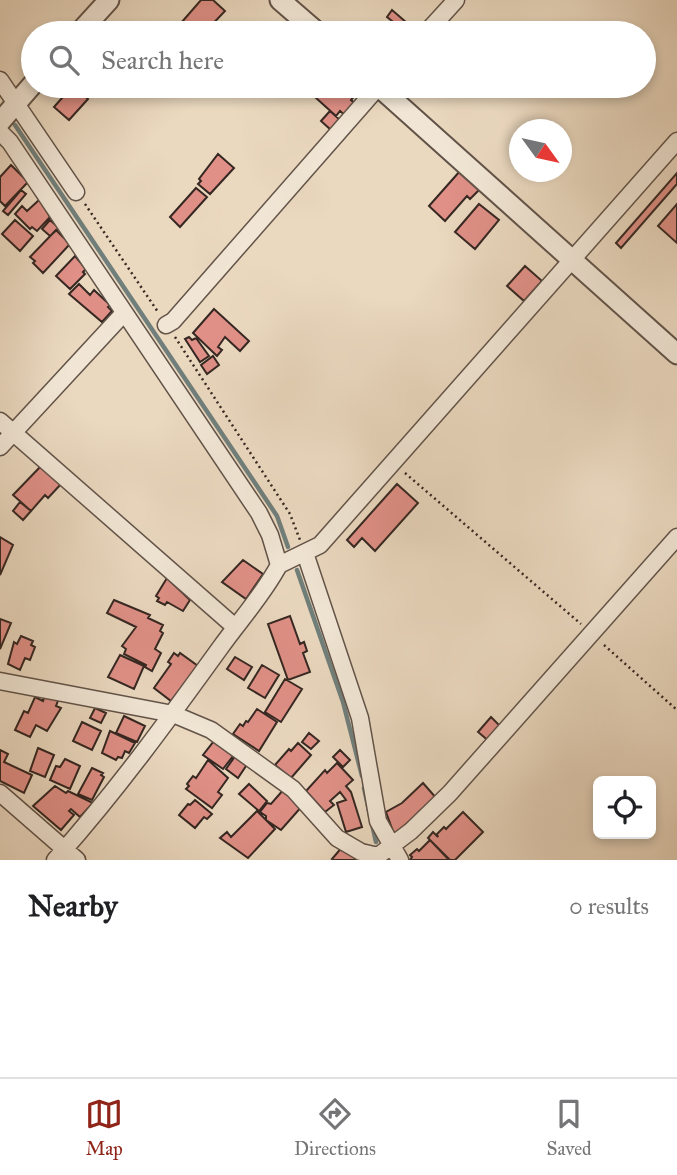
<!DOCTYPE html>
<style>
:root{--surface:#fff;--page:#f2f2f2;--text:#202124;--muted:#757577;--line:#e0e0e0;--accent:#8f2418}
body{margin:0;font-family:"IM FELL Great Primer",serif;background:var(--page);color:var(--text)}
.controls{position:absolute;right:21px;bottom:21px;display:grid;overflow:hidden;border-radius:10px;box-shadow:0 4px 10px #0003}
.controls button{width:63px;height:63px;display:grid;place-items:center;padding:0;border:0;border-bottom:2px solid var(--line);background:var(--surface);color:var(--text);font:35px sans-serif}
.compass{position:absolute;left:509px;top:119px;width:63px;height:63px;border-radius:50%;background:var(--surface);box-shadow:0 4px 10px #0003;rotate:123deg}
.list{margin:0;padding:0;list-style:none}
h2{display:flex;justify-content:space-between;align-items:center;height:91px;margin:0;padding:0 28px;font-size:30px}
h2 small{font-size:23px;font-weight:400;color:var(--muted)}
.icon{flex:none;width:38px;height:38px;fill:none;stroke:currentColor;stroke-width:2;stroke-linecap:round;stroke-linejoin:round}
.map{position:relative;flex:none;width:677px;height:860px;overflow:hidden}
.search{position:absolute;background:var(--surface);box-shadow:0 4px 10px #0003;left:21px;right:21px;top:21px;height:77px;display:flex;align-items:center;gap:18px;box-sizing:border-box;padding:0 24px;border-radius:38px;color:var(--muted);font-size:26px}
.sheet{height:217px;background:var(--surface)}
nav{display:flex;justify-content:space-around;align-items:center;box-sizing:border-box;height:98px;border-top:2px solid var(--line);background:var(--surface);font-size:19px;color:var(--muted)}
nav a{display:grid;justify-items:center;gap:4px}
nav .on{color:var(--accent)}
.map>svg:first-child{display:block}
.lines{fill:none;stroke-linecap:round;stroke-linejoin:round}
.stream{stroke:#707f7b;stroke-width:4.5}
.building{fill:#e09087;stroke:#352722;stroke-width:2}
.minor-casing{stroke:#625349;stroke-width:19}
.tertiary-casing{stroke:#625349;stroke-width:23}
.path{stroke:#352722;stroke-width:2.5;stroke-dasharray:2 3.5;stroke-linecap:butt}
.minor{stroke:#f1e6d5;stroke-width:16}
.tertiary{stroke:#f1e6d5;stroke-width:19}
</style>
<div class="map">
<svg width="677" height="860" viewBox="0 0 677 860">
<rect width="100%" height="100%" fill="#ead8bf"/>
<filter id="stains"><feTurbulence type="fractalNoise" baseFrequency=".00286" numOctaves="4"/><feColorMatrix values="0 0 0 0 .2 0 0 0 0 .09 0 0 0 0 .02 0 0 0 .5 -.17"/></filter>
<radialGradient id="worn" r=".72"><stop offset=".6" stop-color="#630" stop-opacity="0"/><stop offset="1" stop-color="#630" stop-opacity=".3"/></radialGradient>
<g class="lines">
<path class="stream" d="M15 125 263 495 277 516 288 547
M297 570 343 702 362 776
M364 788 376 842"/>
</g>
<path class="building" d="M201 0H213L225 11 204 33H192L181 23Z
M392 10 414 29 410 33H380L392 21 387 17Z
M334 86H347L356 94 351 100 356 104 346 116 340 111 336 116 316 98 324 89 328 93Z
M70 89 78 96 80 92 88 99 69 120 54 107Z
M330 111 340 120 331 130 321 121Z
M218 154 234 168 210 194 198 184 201 181 199 179Z
M11 165 28 182 5 206 0 201V177Z
M460 171 480 189 470 199 467 196 445 221 429 206Z
M677 173V184L621 248 616 243Z
M196 188 207 197 180 227 170 217Z
M21 190 26 194 8 215 3 211Z
M40 199 50 217 37 231 32 227 30 229 15 214 22 206 27 211Z
M479 204 499 220 475 249 455 232Z
M677 204V243L658 226Z
M15 220 33 236 20 251 2 234Z
M50 220 59 228 50 236 42 229Z
M56 230 70 244 43 273 33 263 35 261 30 257Z
M75 256 86 269 83 272 85 274 70 289 56 276Z
M525 266 542 281 524 301 507 286Z
M79 284 90 295 94 290 110 305 108 307 112 311 102 322 69 294Z
M214 309 249 341 240 351 225 337 218 347 222 350 217 356 193 333Z
M189 337 192 340 196 338 209 356 200 362 185 339Z
M213 356 219 365 207 374 201 365Z
M42 465 62 483 48 498 45 495 31 511 13 495Z
M397 484 418 503 375 551 362 538 354 547 347 540Z
M20 502 31 511 23 520 13 511Z
M0 537 13 545 0 575Z
M243 560 263 574 246 599 222 582Z
M167 578 190 600 183 611 167 602 165 605 157 601 159 598 156 596Z
M114 600 150 615 148 618 163 625 160 631 163 633 155 649 161 653 152 671 145 667 146 665 124 654 126 649 122 646 136 627 107 613Z
M290 616 300 644 304 642 307 651 303 653 310 672 288 680 268 624Z
M0 619 11 623 0 649Z
M21 636 33 641 31 645 35 647 30 660 25 658 20 670 8 664 14 642 17 644Z
M174 653 178 656 180 653 198 666 171 701 154 688 171 664 168 662Z
M120 655 144 666 134 689 108 677Z
M235 657 252 667 244 680 227 669Z
M262 665 279 675 265 698 248 688Z
M285 679 302 689 281 722 265 712Z
M45 695 59 698 56 706 61 708 47 731 36 725 30 737 15 730 24 711 28 713 35 697 43 701Z
M95 708 106 713 101 723 90 718Z
M257 709 277 722 259 751 233 734 240 724 243 726 246 721 248 722Z
M124 716 145 726 137 742 116 733Z
M491 717 502 728 490 742 478 732Z
M82 722 101 731 92 750 73 741Z
M110 731 135 743 129 753 125 751 122 758 118 757 116 760 102 753Z
M309 733 319 741 311 749 302 742Z
M214 741 233 756 223 769 203 755Z
M298 743 311 755 291 778 275 765 289 749 291 751Z
M38 748 54 755 45 777 30 771Z
M0 750 8 754 4 762 32 775 24 793 0 781Z
M340 750 350 760 343 767 333 757Z
M236 755 248 763 238 778 226 769Z
M65 759 80 766 70 789 50 780 56 766 60 767Z
M208 760 228 778 218 792 222 795 212 808 186 789 189 786 187 784 193 776 196 778Z
M337 763 353 780 346 786 351 792 362 827 346 832 337 803 346 800 340 792 330 801 334 805 325 812 306 791 325 770 327 773Z
M92 768 103 773 101 775 104 777 92 800 78 794Z
M423 783 437 799 394 834 386 812 402 803Z
M249 784 267 801 259 811 239 794Z
M55 786 66 793 68 791 93 803 80 817 71 809 69 811 74 815 61 830 33 806Z
M284 789 303 805 281 830 266 820V816L260 812 267 803 271 804Z
M195 800 212 814 207 819 204 817 195 828 179 815 188 804 190 805Z
M257 811 275 829 248 858 220 838 227 832 231 837Z
M463 812 483 832 455 860H450L428 838 433 832 438 837 437 834 444 827 446 829Z
M430 840 449 860H410L412 857 410 855 417 849 419 851Z
M343 846 368 860H334L332 859Z"/>
<g class="lines">
<g class="minor-casing">
<path id="minor" d="M426 33 456 0
M0 80 76 192
M0 132 10 142 259 513 270 535 279 565C263 595 240 620 220 648 168 720 115 793 55 860
M166 325 173 321 379 86
M0 421 235 627
M0 447 124 313
M305 553 360 718 378 821 400 860
M279 565 320 545 677 141
M0 681 173 714 211 730 293 789 337 838 361 852 378 856 411 831 450 793 677 537
M0 793 77 860"/>
</g>
<g class="tertiary-casing">
<path id="tertiary" d="M280 0 318 33
M79 33 109 0
M378 86 677 354
M0 122 33 84"/>
</g>
<path class="path" d="M85 204 158 312
M175 337 290 514 300 540
M405 473 581 624
M604 645 677 710"/>
<use href="#minor" class="minor"/>
<use href="#tertiary" class="tertiary"/>
</g>
<rect width="100%" height="100%" filter="url(#stains)"/>
<rect width="100%" height="100%" fill="url(#worn)"/>
</svg>
<div class="controls">
<button><svg class="icon" aria-label="locate" viewBox="0 0 24 24"><circle cx="12" cy="12" r="6"/><path d="M12 2v4M12 18v4M2 12h4M18 12h4"/></svg></button>
</div>
<svg class="compass" viewBox="-18 -18 36 36"><path d="M0-13l5 13h-10z" fill="#e53935"/><path d="M0 13l5-13h-10z" fill="#757577"/></svg>
<div class="search"><svg class="icon" aria-label="search" viewBox="0 0 24 24"><circle cx="10" cy="10" r="6"/><path d="M15 15l6 6"/></svg>Search here</div>
</div>
<section class="sheet">
<h2>Nearby<small>0 results</small></h2>
<ul class="list">
</ul>
</section>
<nav>
<a class="on"><svg class="icon" aria-label="map" viewBox="0 0 24 24"><path d="M3 6l6-2 6 2 6-2v14l-6 2-6-2-6 2zM9 4v14M15 6v14"/></svg>Map</a>
<a><svg class="icon" aria-label="directions" viewBox="0 0 24 24"><path d="M12 3l9 9-9 9-9-9zM9 14v-3h6M13 9l2 2-2 2"/></svg>Directions</a>
<a><svg class="icon" aria-label="saved" viewBox="0 0 24 24"><path d="M7 4h10v16l-5-4-5 4z"/></svg>Saved</a>
</nav>
